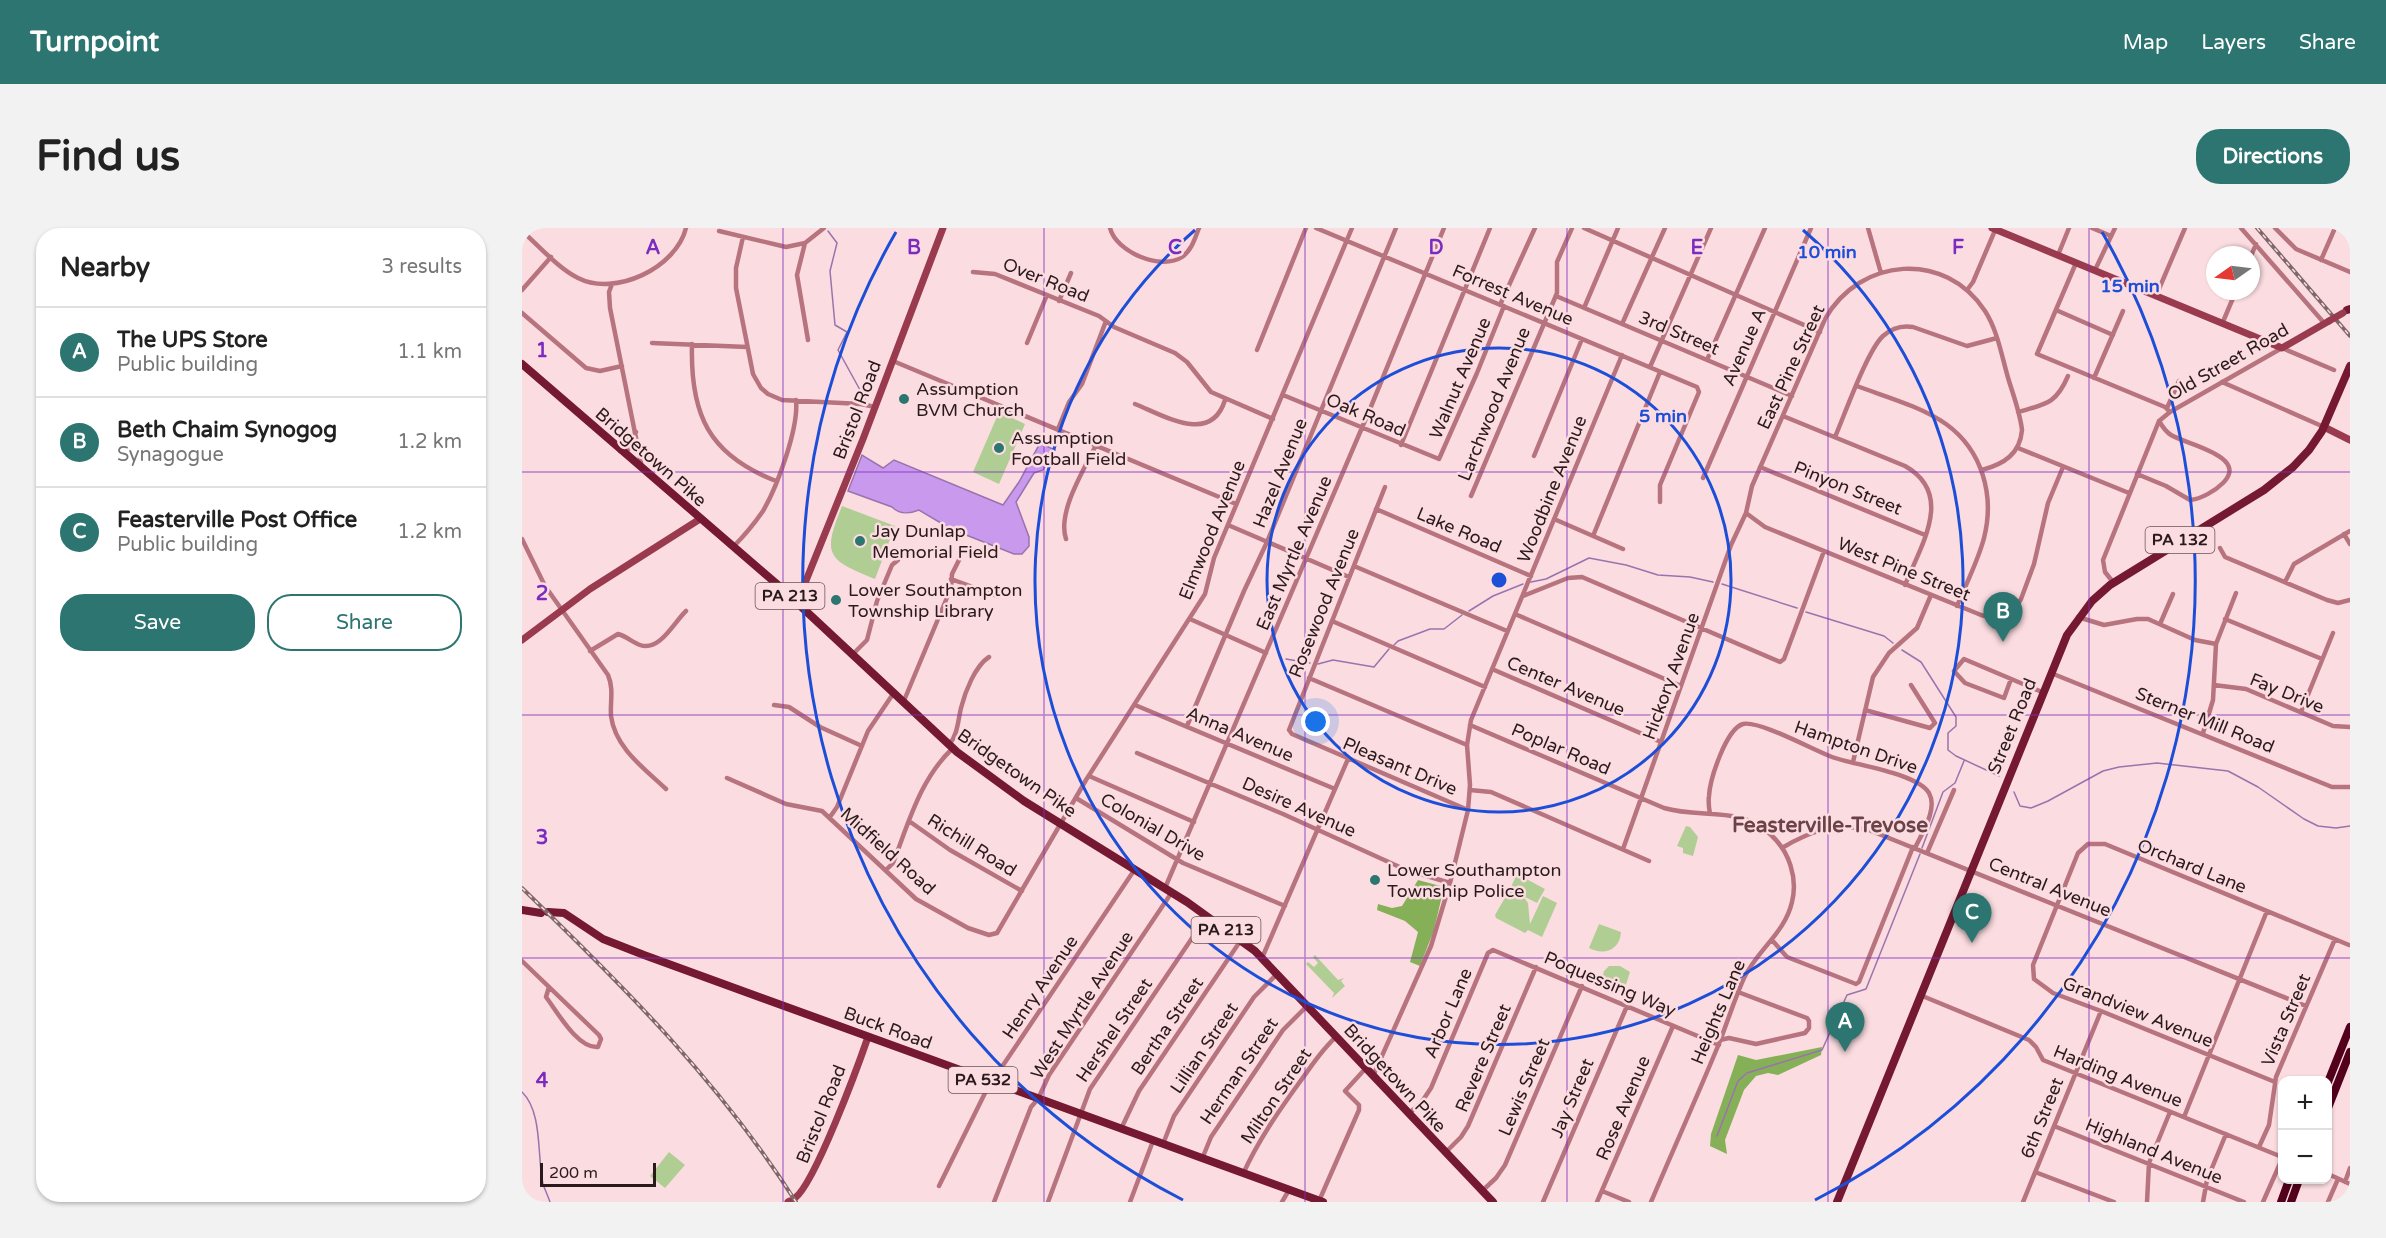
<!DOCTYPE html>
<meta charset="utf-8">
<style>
:root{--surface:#fff;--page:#f2f2f2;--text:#222;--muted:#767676;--line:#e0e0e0;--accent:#2c7571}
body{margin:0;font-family:"Varela Round",sans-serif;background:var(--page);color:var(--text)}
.controls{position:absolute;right:18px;bottom:18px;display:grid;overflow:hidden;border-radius:12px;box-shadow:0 2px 4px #0004}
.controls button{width:54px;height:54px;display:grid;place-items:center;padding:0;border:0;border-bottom:2px solid var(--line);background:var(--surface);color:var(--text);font:30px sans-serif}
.compass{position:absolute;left:1684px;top:18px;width:54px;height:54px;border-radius:50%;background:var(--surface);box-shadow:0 2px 4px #0004;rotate:256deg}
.scale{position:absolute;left:18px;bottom:15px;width:116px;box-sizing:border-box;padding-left:6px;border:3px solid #2b1a1c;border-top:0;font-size:16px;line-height:21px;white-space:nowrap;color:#2b1a1c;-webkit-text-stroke:4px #fbdce0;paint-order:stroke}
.you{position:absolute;left:794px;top:494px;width:21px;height:21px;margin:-15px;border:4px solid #fff;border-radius:50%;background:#1a73e8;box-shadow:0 0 0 9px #1a73e833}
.badge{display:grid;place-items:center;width:39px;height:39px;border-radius:50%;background:var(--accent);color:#fff;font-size:20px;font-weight:700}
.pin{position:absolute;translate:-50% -50px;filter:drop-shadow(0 2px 3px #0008)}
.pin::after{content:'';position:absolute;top:32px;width:21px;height:18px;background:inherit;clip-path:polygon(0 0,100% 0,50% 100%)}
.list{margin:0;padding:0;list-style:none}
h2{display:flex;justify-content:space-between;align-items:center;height:78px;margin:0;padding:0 24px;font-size:26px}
h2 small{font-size:20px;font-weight:400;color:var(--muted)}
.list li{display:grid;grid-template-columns:39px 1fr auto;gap:18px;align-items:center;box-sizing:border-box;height:90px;padding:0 24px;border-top:2px solid var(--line)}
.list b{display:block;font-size:22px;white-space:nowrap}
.list p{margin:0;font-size:20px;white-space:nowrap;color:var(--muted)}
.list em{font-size:20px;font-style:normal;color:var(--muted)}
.actions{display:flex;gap:12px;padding:18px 24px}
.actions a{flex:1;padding:14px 0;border:2px solid var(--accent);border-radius:24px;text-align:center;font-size:21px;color:var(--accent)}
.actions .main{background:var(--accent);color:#fff}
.map{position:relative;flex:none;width:1828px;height:974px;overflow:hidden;border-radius:24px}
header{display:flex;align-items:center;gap:36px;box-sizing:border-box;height:84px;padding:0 30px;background:var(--accent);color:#fff}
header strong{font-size:28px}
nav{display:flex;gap:33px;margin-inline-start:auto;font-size:21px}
.intro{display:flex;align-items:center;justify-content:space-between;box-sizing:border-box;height:144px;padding:0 36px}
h1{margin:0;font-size:42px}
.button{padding:15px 27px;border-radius:24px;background:var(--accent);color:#fff;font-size:21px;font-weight:700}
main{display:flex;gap:36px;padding:0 36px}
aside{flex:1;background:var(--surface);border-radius:24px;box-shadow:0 2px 4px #0004}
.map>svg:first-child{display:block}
.green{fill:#b0ce93}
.forest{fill:#86b057}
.water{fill:#c999ed;stroke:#9a73ae;stroke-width:1.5}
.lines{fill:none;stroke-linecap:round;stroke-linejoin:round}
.stream{stroke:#9a73ae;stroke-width:1.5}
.street{stroke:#b7747e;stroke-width:4.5}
.secondary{stroke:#993a4e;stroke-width:7}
.primary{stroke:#751831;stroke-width:8}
.highway{stroke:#52001c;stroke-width:8}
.rail-casing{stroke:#7e686a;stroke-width:4}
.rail{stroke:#fbdce0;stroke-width:1.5;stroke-dasharray:4.5;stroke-linecap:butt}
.secondary-bridge{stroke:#993a4e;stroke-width:7}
.grid{fill:none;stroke:#7b2cbf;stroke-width:1.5;stroke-opacity:0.55}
.ring{fill:none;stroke:#1d4ed8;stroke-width:3}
.poi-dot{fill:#2c7571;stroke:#fbdce0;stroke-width:2}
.labels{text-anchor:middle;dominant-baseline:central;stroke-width:5;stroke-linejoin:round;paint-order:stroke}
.shield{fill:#fbdce0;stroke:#695457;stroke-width:1.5}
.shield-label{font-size:16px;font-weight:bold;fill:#2b1a1c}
.street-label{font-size:18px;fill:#2b1a1c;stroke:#fbdce0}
.poi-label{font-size:18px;fill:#2b1a1c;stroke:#fbdce0;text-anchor:start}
.quarter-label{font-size:21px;font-weight:bold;fill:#6b4248;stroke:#fbdce0}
.grid-label{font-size:20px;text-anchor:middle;font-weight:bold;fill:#7b2cbf;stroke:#fbdce0;stroke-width:5;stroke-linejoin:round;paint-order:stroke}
.centre{fill:#1d4ed8;stroke:#fbdce0;stroke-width:3}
.ring-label{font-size:18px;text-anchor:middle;font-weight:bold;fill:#1d4ed8;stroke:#fbdce0;stroke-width:5;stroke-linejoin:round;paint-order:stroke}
</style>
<header>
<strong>Turnpoint</strong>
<nav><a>Map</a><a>Layers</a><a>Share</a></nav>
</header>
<div class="intro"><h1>Find us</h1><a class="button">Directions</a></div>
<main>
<aside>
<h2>Nearby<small>3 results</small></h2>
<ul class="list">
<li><span class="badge">A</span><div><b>The UPS Store</b><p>Public building</p></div><em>1.1 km</em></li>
<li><span class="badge">B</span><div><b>Beth Chaim Synogog</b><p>Synagogue</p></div><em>1.2 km</em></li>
<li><span class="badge">C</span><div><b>Feasterville Post Office</b><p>Public building</p></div><em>1.2 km</em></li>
</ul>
<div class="actions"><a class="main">Save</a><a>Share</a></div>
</aside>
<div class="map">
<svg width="1828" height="974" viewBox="0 0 1828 974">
<rect width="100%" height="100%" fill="#fbdce0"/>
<path class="green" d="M477 184 503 196 477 256 451 244Z
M320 278 373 298 353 351C305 332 300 327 320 278Z
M1164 598 1168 599 1176 609 1171 628 1161 625V620L1155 618Z
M995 646 1023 661 1015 675 1001 668 1006 675 1008 696 1021 668 1035 675 1020 709 1006 702 1003 705 974 690 973 687 988 661Z
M1077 696 1099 704C1098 722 1082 728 1067 720Z
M793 727 816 752 822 750 819 753 823 758 810 770 812 765 784 736 786 734 792 739 796 735 791 729Z
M1087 738H1098L1108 744 1102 763 1098 765 1079 756 1082 743Z
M147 924 163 937 143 960 128 948Z"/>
<path class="forest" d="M896 652 922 659 912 702 898 738 888 734 896 704 883 693 855 682 856 676 870 680 880 678Z
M1300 819 1299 827 1256 847 1246 845 1234 848 1222 862 1203 912 1205 926 1188 918 1189 906 1216 827 1234 832Z"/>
<path class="water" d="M518 215 533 222 521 242 512 245 494 274 507 309V318L500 326H492L429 301 397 282C387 286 378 287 370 279L326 263 340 227 361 240 372 232 481 277 497 254Z"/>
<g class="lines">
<path class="stream" d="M306 3 315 15 308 43 313 97 325 104 316 122 343 171
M1009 354 1024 351 1067 330 1104 337 1136 347 1168 349 1191 354
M1200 356 1275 380
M947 383 971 368 1001 356
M1284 384 1362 408 1371 415
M872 417 876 413 908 401H922L940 387
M1380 422 1399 434 1434 489V498L1426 505V522L1434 528 1477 548
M764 431 788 435
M796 436 811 432 852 439 867 421
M1492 564 1498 578 1509 580 1526 573 1581 543 1597 539 1635 535 1706 543 1736 559 1782 591 1796 598 1814 600 1828 598
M1400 620 1421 564 1433 555 1442 533
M0 864C21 884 15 930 21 956 23 962 26 968 28 974
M1195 908 1216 853 1225 845 1300 822 1325 767 1344 761 1398 626"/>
<path class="street" d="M588 0C594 24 639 43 660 29 670 22 673 10 677 0
M794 0 1175 159 1177 164 1138 257V274
M1062 0 1298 104
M1346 0 1359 45
M1570 0 1589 8
M1719 0 1803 96
M1753 0 1774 21 1828 44
M0 3C17 18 36 40 56 50 93 69 154 40 164 0
M197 3 264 19 283 15 302 0
M221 9 214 40V60L231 146 239 160 246 166 260 172 339 176 353 179
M283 15 275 47 286 112
M1536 27 1547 0
M1729 28 1734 16
M1799 32 1813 0
M1554 35 1515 126 1643 179 1648 184
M1573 42 1593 0
M451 44 473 46 577 88 592 99 653 125 665 134 689 164 751 191
M90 56 87 64 88 80 120 240
M0 62 29 29
M1445 62 1451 54 1474 0
M1034 68 1270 168
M1634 68 1663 0
M537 73 549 45
M978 77 1013 0
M1062 80 1096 0
M1534 82 1591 107
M0 85 64 140 78 143 100 138
M1100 96 1143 0
M1700 96 1714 63
M130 115 225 119
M505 115 525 67
M170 116C168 187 187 227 254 253
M735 122 784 0
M1185 132 1243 0
M371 133 714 276
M1128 139 1189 0
M1572 150 1601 83
M1700 154 1802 199
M1335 158C1364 169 1398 178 1424 196 1460 222 1473 267 1462 310 1456 333 1444 356 1435 378
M761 167 917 231 955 145 982 78
M613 176C643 188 689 217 703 172
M1645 180 1657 153
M1496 184C1524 176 1534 176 1546 148
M1261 188 1383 238C1433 266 1399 317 1383 357
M536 201 547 174 560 156 584 93
M1313 209C1323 186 1345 123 1361 108 1370 100 1380 97 1391 99L1445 118 1475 110
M879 217 968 0
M1496 220 1607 265
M98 223 114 204
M102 226 113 214V209
M1012 228 1060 111
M1238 239 1403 307
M1615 246 1644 258 1668 272C1679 271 1693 263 1701 255 1728 228 1663 216 1649 207 1644 204 1640 198 1637 193
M1181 250 1289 0
M863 259 767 502 770 506 946 582
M949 268 1035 65V34L1050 0
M854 281 1009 348
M1224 285 1243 299 1459 387 1471 390 1481 389 1492 382 1499 371 1512 336 1526 275 1541 239
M1032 291 1101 321
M706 297 827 349
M1822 306 1828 316
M1071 308 1138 144
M0 311 23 358 86 447C92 461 88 474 89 488 93 520 123 541 144 561
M544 311C535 284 562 242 574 217
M211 319C222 308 232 296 241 283 255 259 277 200 274 172
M1698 320 1703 329 1805 372 1816 375 1828 372
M832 338 985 403
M429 351 475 368
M1591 354 1583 344 1581 332 1637 193 1648 184 1760 120 1812 142
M1763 354 1772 336 1828 303
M1001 368 1046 350 1060 349 1258 434 1262 431 1302 323
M993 386 1159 458
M1556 389 1582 397 1615 391H1626L1673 412 1694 416
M668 391 744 425
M1703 391 1800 431
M810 393 963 459
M1638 396 1651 366
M68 423 96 406C104 408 110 414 118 417 138 424 152 394 164 383
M330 427 345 412 355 373 370 337 376 332
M970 441 1139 514
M1529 445 1810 559H1828
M787 450 945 517
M1489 451 1482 470 1443 455 1432 443 1442 431 1520 464
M1692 457 1724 461 1811 498 1828 499
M381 475 429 360 430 346 437 332
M252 477 267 479 298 499 340 518
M613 477 813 561
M1343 482 1408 500 1413 495 1389 457
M1779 484 1811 405
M948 497 1142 580C1179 591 1219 577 1249 607 1267 623 1276 650 1270 674 1263 705 1235 722 1222 750 1212 772 1205 796 1196 818 1174 871 1151 922 1129 974
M665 498 722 363 745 314 874 0
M1681 505 1691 472 1694 416 1714 365
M427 517C436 506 436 492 439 480 443 464 453 438 467 429
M615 525 761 586 882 641 928 655
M1331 534 1351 449 1367 425 1395 400 1409 367
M567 548 672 594
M205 550 264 576 300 583 394 671 446 700 467 707 475 705 564 552 683 366 692 330 830 0
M948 562 969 564 1127 633
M554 570 661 635 763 678
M1188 586C1187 580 1186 574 1187 568 1188 551 1204 501 1221 496 1237 492 1291 522 1310 529 1332 537 1395 545 1407 565 1416 581 1400 605 1393 620
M308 589 315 579 346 503 371 466
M387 593 428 622 500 663
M1260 620C1288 603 1314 594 1347 602L1784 778
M1101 621 1209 317 1224 285 1230 258 1303 91C1338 29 1423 22 1463 83 1476 103 1480 130 1487 153 1492 169 1498 185 1500 202 1498 226 1482 236 1460 242
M1405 625 1432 562
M364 642 371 635C387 594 398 551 431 520
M643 660 848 181 922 0
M1250 712 1265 729 1334 756 1337 754 1391 619
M740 730 826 531
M0 733 77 807 79 811 76 819C56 821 36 785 24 769L27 759
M1398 767 1507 812 1514 819 1521 832 1760 929
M1198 812 1207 810 1234 816 1283 805 1287 800V793L1285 790 1216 764
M851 848 909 718 928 655 946 582 948 557 945 517 949 492 1100 127
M1753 854 1579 783 1531 765 1512 751 1511 737 1556 625 1566 616H1583L1827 717
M886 886 899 875 909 860 966 725 971 722 1197 817
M1662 889 1745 683
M1532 898 1722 974
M599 901 617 863 719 712
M641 916 652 888 732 769 756 745
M1737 919 1747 897 1754 849 1813 711
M923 925 939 909 946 898 1014 739
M680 931 689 909 761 802 786 777
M1513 944 1592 974
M721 946C736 913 756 884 777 855 789 839 799 822 815 808
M1806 946 1828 956
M1823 954 1828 940
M417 958 465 861 613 641
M960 963 974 950 983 937 1060 758
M1080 963 1107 974
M797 973 837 882V877L823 863 844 840
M472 974 509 879 516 871 527 847 650 664
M526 974 568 861 685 688
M608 974 631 913
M760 974 767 962
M1021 974 1105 778
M1075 974 1151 798
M1501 974 1579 783
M1625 974 1627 935 1648 884
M1681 974 1685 952 1704 906
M1741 974 1760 931
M1806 974 1816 951"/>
<path class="secondary" d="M1470 0 1760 120 1807 93
M1802 199 1828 212
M275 375 341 211 421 0
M0 412 68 361 178 291
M273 970C293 955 336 838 346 809
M266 974 268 973"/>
<path class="primary" d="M1825 82 1828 81
M0 136 256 357 435 524 502 573 665 674 733 723 971 974
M0 682 19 685
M26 684 42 685 81 711 122 727 801 974
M1315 974 1545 407 1570 373 1588 357 1742 262 1771 239 1787 222 1800 203 1828 138"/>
<path class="highway" d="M1806 854 1828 799
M1806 880 1828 824
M1759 974 1767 952
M1769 974 1777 952"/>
<g class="rail-casing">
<path id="rail" d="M1735 0 1828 108
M0 660C102 759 197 853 274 974"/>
</g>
<use href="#rail" class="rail"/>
<path class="secondary-bridge" d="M1807 93 1821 85"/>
</g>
<path class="grid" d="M261 0V974M522 0V974M783 0V974M1045 0V974M1306 0V974M1567 0V974M0 244H1828M0 487H1828M0 730H1828"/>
<g class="ring">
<circle cx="977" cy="352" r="232"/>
<path d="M1281 2A464 464 0 1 1 673 2"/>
<path d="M661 972A696 696 0 0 1 374 4M1580 4A696 696 0 0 1 1293 972"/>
</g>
<g class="poi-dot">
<circle cx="382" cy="171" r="6"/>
<circle cx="477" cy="220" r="6"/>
<circle cx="338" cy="313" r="6"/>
<circle cx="314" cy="372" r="6"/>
<circle cx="853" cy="652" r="6"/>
</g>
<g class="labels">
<g class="shield">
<rect x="1623.5" y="299" width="69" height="26" rx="4.5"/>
<rect x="233.5" y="355" width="69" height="26" rx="4.5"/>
<rect x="669.5" y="689" width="69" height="26" rx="4.5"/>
<rect x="426.5" y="839" width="69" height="26" rx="4.5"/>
</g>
<g class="shield-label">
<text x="1658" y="312">PA 132</text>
<text x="268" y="368">PA 213</text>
<text x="704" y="702">PA 213</text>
<text x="461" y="852">PA 532</text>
</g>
<g class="street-label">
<text transform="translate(524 52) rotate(22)">Over Road</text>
<text transform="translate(991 67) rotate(23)">Forrest Avenue</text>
<text transform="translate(1157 105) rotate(23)">3rd Street</text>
<text transform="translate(1222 119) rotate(-66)">Avenue A</text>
<text transform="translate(1706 134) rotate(-30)">Old Street Road</text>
<text transform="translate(1269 139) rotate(-65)">East Pine Street</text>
<text transform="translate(938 150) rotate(-67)">Walnut Avenue</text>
<text transform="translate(972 176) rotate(-68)">Larchwood Avenue</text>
<text transform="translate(335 182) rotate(-69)">Bristol Road</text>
<text transform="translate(844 187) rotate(23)">Oak Road</text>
<text transform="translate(129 229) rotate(41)">Bridgetown Pike</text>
<text transform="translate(758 245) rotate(-68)">Hazel Avenue</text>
<text transform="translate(1326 260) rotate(22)">Pinyon Street</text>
<text transform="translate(1030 261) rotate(-68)">Woodbine Avenue</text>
<text transform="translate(690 302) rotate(-68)">Elmwood Avenue</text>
<text transform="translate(937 302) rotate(23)">Lake Road</text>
<text transform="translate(772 325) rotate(-67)">East Myrtle Avenue</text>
<text transform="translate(1382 341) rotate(22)">West Pine Street</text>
<text transform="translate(802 375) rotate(-68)">Rosewood Avenue</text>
<text transform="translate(1149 448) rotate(-70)">Hickory Avenue</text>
<text transform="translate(1044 458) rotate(23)">Center Avenue</text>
<text transform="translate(1765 465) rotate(22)">Fay Drive</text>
<text transform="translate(1683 492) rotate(22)">Sterner Mill Road</text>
<text transform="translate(1490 498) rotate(-68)">Street Road</text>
<text transform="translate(718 506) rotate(23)">Anna Avenue</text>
<text transform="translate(1334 519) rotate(19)">Hampton Drive</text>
<text transform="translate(1039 521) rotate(23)">Poplar Road</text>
<text transform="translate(878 538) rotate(23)">Pleasant Drive</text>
<text transform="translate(495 545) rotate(35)">Bridgetown Pike</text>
<text transform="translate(777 579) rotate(24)">Desire Avenue</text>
<text transform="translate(631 599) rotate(30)">Colonial Drive</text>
<text transform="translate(450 617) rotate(32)">Richill Road</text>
<text transform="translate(366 623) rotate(42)">Midfield Road</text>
<text transform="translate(1670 638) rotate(22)">Orchard Lane</text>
<text transform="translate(1528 659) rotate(22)">Central Avenue</text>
<text transform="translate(1088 756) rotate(23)">Poquessing Way</text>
<text transform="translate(518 759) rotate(-56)">Henry Avenue</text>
<text transform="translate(560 777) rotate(-57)">West Myrtle Avenue</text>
<text transform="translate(1196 784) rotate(-67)">Heights Lane</text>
<text transform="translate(1616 784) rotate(22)">Grandview Avenue</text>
<text transform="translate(926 785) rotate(-67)">Arbor Lane</text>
<text transform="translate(1764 792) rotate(-67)">Vista Street</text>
<text transform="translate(645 798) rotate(-56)">Bertha Street</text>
<text transform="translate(366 800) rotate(20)">Buck Road</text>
<text transform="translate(592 802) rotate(-56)">Hershel Street</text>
<text transform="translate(682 820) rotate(-56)">Lillian Street</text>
<text transform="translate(961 830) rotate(-67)">Revere Street</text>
<text transform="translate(717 843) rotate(-56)">Herman Street</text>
<text transform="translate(1596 848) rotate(22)">Harding Avenue</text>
<text transform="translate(873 850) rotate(47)">Bridgetown Pike</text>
<text transform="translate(1002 859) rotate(-67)">Lewis Street</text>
<text transform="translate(754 868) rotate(-56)">Milton Street</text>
<text transform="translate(1050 870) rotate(-67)">Jay Street</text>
<text transform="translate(1101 880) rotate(-67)">Rose Avenue</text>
<text transform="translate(299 886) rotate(-68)">Bristol Road</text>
<text transform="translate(1520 890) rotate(-68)">6th Street</text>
<text transform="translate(1632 923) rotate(22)">Highland Avenue</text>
</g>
<g class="poi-label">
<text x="394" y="161">Assumption<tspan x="394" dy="21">BVM Church</tspan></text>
<text x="489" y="210">Assumption<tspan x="489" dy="21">Football Field</tspan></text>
<text x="350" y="303">Jay Dunlap<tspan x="350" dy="21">Memorial Field</tspan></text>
<text x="326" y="362">Lower Southampton<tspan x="326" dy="21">Township Library</tspan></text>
<text x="865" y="642">Lower Southampton<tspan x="865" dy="21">Township Police</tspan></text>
</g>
<g class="quarter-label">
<text x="1308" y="597">Feasterville-Trevose</text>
</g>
</g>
<g class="grid-label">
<text x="131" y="26">A</text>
<text x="392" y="26">B</text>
<text x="653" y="26">C</text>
<text x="914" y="26">D</text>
<text x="1175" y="26">E</text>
<text x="1436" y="26">F</text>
<text x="20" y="129">1</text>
<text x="20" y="372">2</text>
<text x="20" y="616">3</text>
<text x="20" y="859">4</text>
</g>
<circle cx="977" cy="352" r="9" class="centre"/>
<g class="ring-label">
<text x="1305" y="30">10 min</text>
<text x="1608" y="64">15 min</text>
<text x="1141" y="194">5 min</text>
</g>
</svg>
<div class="controls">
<button>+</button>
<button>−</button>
</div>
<svg class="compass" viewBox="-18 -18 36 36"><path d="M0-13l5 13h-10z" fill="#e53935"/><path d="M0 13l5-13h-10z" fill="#767676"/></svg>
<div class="scale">200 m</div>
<div class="you"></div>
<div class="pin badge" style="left:1323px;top:824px">A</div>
<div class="pin badge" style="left:1481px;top:414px">B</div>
<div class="pin badge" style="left:1450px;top:715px">C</div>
</div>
</main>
